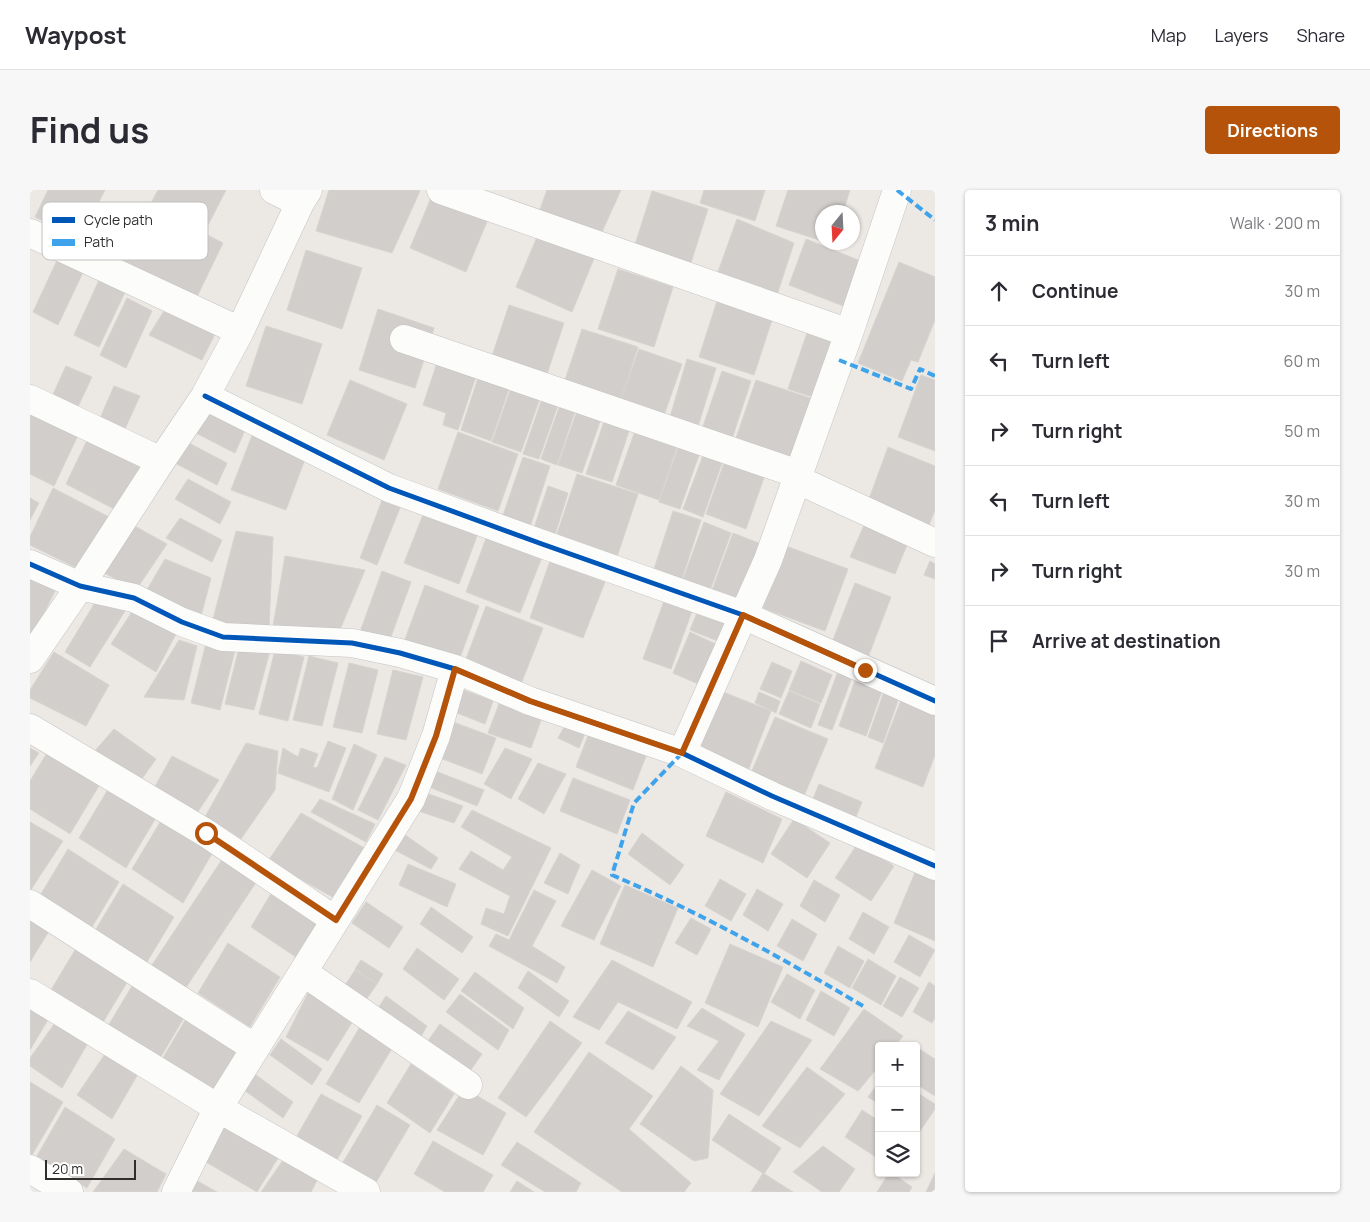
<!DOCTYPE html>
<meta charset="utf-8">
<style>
:root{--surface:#fff;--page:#f7f7f7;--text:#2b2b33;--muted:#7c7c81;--line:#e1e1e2;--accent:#b45309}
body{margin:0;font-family:Manrope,sans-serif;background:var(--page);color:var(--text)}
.controls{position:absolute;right:15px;bottom:15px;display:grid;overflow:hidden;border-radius:5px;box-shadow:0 1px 4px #0004}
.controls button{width:45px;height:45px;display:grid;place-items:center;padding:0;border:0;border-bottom:1px solid var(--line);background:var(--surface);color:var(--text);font:25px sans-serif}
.compass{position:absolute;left:785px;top:15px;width:45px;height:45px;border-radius:50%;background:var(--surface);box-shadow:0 1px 4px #0004;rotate:198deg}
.scale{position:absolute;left:15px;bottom:12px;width:91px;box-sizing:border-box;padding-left:5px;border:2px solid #2e2e2e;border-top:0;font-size:14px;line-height:18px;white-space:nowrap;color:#2e2e2e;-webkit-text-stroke:4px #fff;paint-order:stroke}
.stop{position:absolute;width:15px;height:15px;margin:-11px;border:4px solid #b45309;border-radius:50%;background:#fff}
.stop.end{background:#b45309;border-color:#fff;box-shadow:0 1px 5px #0008}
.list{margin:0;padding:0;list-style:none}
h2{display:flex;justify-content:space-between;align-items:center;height:65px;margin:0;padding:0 20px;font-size:21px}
h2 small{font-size:16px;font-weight:400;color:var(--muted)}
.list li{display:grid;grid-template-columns:32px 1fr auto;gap:15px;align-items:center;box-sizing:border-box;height:70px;padding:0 20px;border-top:1px solid var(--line)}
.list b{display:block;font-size:19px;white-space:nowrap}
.list em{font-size:16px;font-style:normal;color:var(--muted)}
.icon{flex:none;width:28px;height:28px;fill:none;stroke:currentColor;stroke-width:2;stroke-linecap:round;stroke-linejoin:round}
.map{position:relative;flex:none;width:905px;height:1002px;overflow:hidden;border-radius:5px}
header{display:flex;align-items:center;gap:30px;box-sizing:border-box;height:70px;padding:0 25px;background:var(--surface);border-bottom:1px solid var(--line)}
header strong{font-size:24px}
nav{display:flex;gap:28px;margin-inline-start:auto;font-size:18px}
.intro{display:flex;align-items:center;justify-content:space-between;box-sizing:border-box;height:120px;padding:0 30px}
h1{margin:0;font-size:35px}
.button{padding:12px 22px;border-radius:5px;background:var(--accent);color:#fff;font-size:18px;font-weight:700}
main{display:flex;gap:30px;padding:0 30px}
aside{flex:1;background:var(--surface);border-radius:5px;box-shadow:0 1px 4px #0004}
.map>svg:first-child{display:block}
.building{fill:#d1cecb;stroke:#d7d4d0}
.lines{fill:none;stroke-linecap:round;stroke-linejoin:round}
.street-casing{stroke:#c5c4c5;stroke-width:29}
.street{stroke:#fcfcfb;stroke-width:28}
.quiet{stroke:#3ea3eb;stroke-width:4;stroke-dasharray:8 4;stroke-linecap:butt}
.cycleway-casing{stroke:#fff;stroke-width:8}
.cycleway{stroke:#0057b8;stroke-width:5}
.route{stroke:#b45309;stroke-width:6}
.key{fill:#fff;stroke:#c0c0c0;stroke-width:1}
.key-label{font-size:14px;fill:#2e2e2e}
</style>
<header>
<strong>Waypost</strong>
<nav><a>Map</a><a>Layers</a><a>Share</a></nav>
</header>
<div class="intro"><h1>Find us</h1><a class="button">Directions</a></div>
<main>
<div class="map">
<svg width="905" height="1002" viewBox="0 0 905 1002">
<rect width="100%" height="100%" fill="#ece8e4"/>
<path class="building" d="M18 0H75L50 49 5 27Z
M128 0H196L175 41 121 13Z
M299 0H388L390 1 362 63 286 41Z
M517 0H591L571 44 509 22Z
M674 0H735L725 31 670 13Z
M758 0H820L813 22H792V51L746 36Z
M622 1 678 19 659 79 603 61Z
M403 3 459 27 436 82 380 58Z
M116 13 193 53 163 115 86 76Z
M707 29 764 53 746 108 685 90Z
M509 42 565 66 542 122 486 97Z
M776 49 833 72 816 117 759 95Z
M276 60 332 78 312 139 257 120Z
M29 66 55 78 28 135 3 122Z
M869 72 905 87V130L888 172 881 170 872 191 828 173Z
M588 79 643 97 624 157 568 139Z
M70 88 96 100 69 157 44 145Z
M97 108 122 121 96 178 70 165Z
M688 108 743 127 724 185 669 167Z
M479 115 534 133 514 193 459 175Z
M348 119 404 138 385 198 329 180Z
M134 121 185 144 172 170 119 145Z
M780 134 811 144 789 209 758 199Z
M236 136 292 154 272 214 216 196Z
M552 139 608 157 588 218 532 199Z
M609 159 652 174 632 231 589 215Z
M409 167 448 180 428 240 413 235 416 223 393 215Z
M657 169 686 178 666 243 638 234Z
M36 176 62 187 45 223 19 213Z
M692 181 721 191 700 255 670 245Z
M450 182 481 193 461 251 431 240Z
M891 185 905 190V261L868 247Z
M320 190 377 214 354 270 297 245Z
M726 190 783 209 762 270 705 251Z
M482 195 511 205 491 262 462 252Z
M84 196 110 206 93 243 68 233Z
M513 206 529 212 509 269 493 264Z
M531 212 546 218 527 275 511 269Z
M0 215 50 241 24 296 0 284Z
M548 218 572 226 552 283 528 275Z
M173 219 215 240 205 263 158 239Z
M576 226 601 235 582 292 556 284Z
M606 238 648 254 629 310 586 295Z
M62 240 120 269 94 324 36 294Z
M428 242 488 264 468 321 408 299Z
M223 243 277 264 256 320 201 300Z
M155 251 197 273 187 295 141 271Z
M649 255 670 262 650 319 629 312Z
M858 257 905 276V320L896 343 835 320Z
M674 263 693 270 673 327 653 319Z
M493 267 520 276 499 340 471 331Z
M696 267 736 282 716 339 676 324Z
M547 284 608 304 586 370 525 350Z
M158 289 201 312 190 334 145 309Z
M518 296 538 303 524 348 503 341Z
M23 298 81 328 55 382 0 355V347Z
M354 305 372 313 347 375 330 368Z
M0 308 9 313 0 330Z
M396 317 450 338 429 394 374 373Z
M643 321 671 330 651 392 623 382Z
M150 328 192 350 182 372 136 348Z
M674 332 701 343 679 403 652 392Z
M835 333 879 350 865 384 820 367Z
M101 334 137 354 106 400 69 380Z
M206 341 243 347 239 437 182 433Z
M703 343 731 354 709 414 681 403Z
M457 346 512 367 490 423 436 402Z
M756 356 818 379 795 441 733 418Z
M255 366 335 380 309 442 243 436Z
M135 369 181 388 170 430 114 405Z
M520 371 575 392 553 448 500 428Z
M900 371 905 374V389L894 385Z
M0 381 28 395 1 449H0Z
M352 381 381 392 359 452 330 442Z
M825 393 861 407 837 470 801 455Z
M395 395 449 416 428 473 374 452Z
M69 406 95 421 60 477 35 462Z
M634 411 662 421 641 479 613 469Z
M456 416 513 438 489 499 433 477Z
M105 417 148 440 126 482 81 454Z
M669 418 702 430 693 453 660 440Z
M660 442 690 456 673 496 643 483Z
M177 449 206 456 190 520 161 513Z
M149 450 167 456 154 510 114 507Z
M211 450 241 457 224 520 195 514Z
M245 460 274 467 258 531 229 524Z
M24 462 79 495 56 536 0 508V500Z
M279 466 308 473 292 536 263 530Z
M771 471 802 485 791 513 759 500Z
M742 472 762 481 751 508 730 499Z
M319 473 348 480 332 543 303 537Z
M810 476 824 482 802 540 788 535Z
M363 480 393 487 376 550 347 544Z
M827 485 854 495 836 546 809 536Z
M856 496 871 502 853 553 838 547Z
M431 499 463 511 455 534 422 521Z
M688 500 741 521 718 581 664 560Z
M759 501 790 514 781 538 749 524Z
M729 502 750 511 746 523 725 513Z
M873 505 905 518V565L893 597 845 578Z
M472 506 514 522 501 558 458 543Z
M745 527 798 549 774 606 721 583Z
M423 532 466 548 452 584 410 568Z
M537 532 556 541 549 558 528 548Z
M84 539 126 569 109 593 64 562Z
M559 543 616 566 603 600 546 577Z
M298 551 316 558 299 602 248 583 253 558 268 567 271 558 288 564 283 577 287 578Z
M216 553 248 561 245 600 211 649 175 627Z
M324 554 347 565 323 620 302 609Z
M0 558 9 563 0 576Z
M475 558 502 569 481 609 454 594Z
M18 561 70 594 40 644 0 619V591Z
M142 566 189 590 165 626 123 600Z
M355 567 376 575 348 630 328 620Z
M508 573 536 584 514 624 488 609Z
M400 579 454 600 447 616 394 595Z
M543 588 600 610 587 644 530 621Z
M789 594 832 612 824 632 781 614Z
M80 596 127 626 96 678 49 648Z
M390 601 433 616 424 633 380 618Z
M696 602 752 629 733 673 676 646Z
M290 609 345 634 336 652 281 622Z
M442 620 521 658 478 746 451 734 456 718 474 724 480 706 429 679 441 661 473 680 482 667 431 637Z
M271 623 338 660 308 710 238 671Z
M132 629 183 662 153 713 102 679Z
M764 629 800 653 777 688 741 664Z
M0 632 33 651 0 701Z
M368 640 408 668 401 679 359 657Z
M612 643 654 675 640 695 598 664Z
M828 653 864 676 841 711 805 688Z
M38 659 89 692 59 742 8 709Z
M530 663 550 675 538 704 514 693Z
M195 665 229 688 153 802 118 781Z
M889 673 905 681V751L864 733Z
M378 674 426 694 417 717 369 695Z
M562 680 591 696 564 750 531 736Z
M251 687 302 721 272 771 221 737Z
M690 689 716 704 701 731 675 716Z
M784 690 810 705 795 732 770 716Z
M93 694 144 727 114 777 63 744Z
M595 695 648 718 623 777 570 754Z
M727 699 753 714 738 741 713 725Z
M504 700 526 711 502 756 535 777 527 793 459 756 466 744 479 750Z
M336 712 373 737 359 758 322 733Z
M0 717 24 733 0 772Z
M401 717 443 747 432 763 390 734Z
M833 722 859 737 844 764 819 749Z
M661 728 681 739 667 765 645 753Z
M762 729 787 744 773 771 747 756Z
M879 745 905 760 890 787 864 772Z
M51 750 102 784 72 834 21 800Z
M198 753 250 787 220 837 168 803Z
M700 754 753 777 728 837 675 813Z
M808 756 834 771 820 798 794 783Z
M387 758 429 789 414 810 373 779Z
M838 769 866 786 851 815 822 798Z
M331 770 353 784 347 794 325 779Z
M582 770 662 812 647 839 588 812 569 840 543 827Z
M325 780 347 794 331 817 310 803Z
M498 781 539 811 529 827 488 798Z
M445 782 494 818 483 839 431 801Z
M757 784 785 800 770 829 741 812Z
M108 786 159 819 129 870 78 836Z
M870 787 889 798 872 827 853 816Z
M899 792 905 796V828L902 833 883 822Z
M281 797 326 826 298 871 256 847Z
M791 801 820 818 804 846 776 830Z
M430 804 479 840 468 860 416 822Z
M356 806 397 836 387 853 345 823Z
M0 810 22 823 0 860Z
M672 818 715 844 689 890 667 880 689 851 657 836Z
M834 819 873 846 865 856H849V876L828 901 790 879Z
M598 821 646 847 623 880 575 853Z
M160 822 211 856 182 906 130 873Z
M520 831 552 853 496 927 468 908Z
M741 831 782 850 729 926 690 904Z
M25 833 58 853 32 898 0 876V868Z
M410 834 452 864 438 884 395 855Z
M331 835 364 855 329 913 296 894Z
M251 849 292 879 282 895 240 865Z
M886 857 905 869V906L886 894Z
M559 862 623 906 599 939 661 993 654 1002H592L504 942Z
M75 864 108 884 82 929 47 905Z
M381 874 424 904 400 943 357 913Z
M651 876 683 900 678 968 664 971 610 934Z
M777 877 815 904 770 958 732 936Z
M222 882 263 912 253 928 211 898Z
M0 892 33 912 2 965 0 963Z
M849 892V914L838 907Z
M434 898 476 923 453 965 407 940Z
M886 902 905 914V919L890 941 886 938Z
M291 904 332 926 305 973 264 951Z
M347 915 380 935 345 994 312 974Z
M35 917 85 949 57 998 7 966Z
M832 920 849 931V969L815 947Z
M699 924 751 958 734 984 682 950Z
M197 931 253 960 227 1002 176 972Z
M403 951 463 985 453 1002H415L384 984Z
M487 952 551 993 546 1002H515L471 975Z
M793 956 825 979 809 1002H792L763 982Z
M94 959 136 984 127 1002H63Z
M258 963 291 983 281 1002H231Z
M733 983 763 1002H721Z
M859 983H862L882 997 879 1002H847Z
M905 983V1002H896Z
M162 988 187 1002H155Z
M487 991 504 1002H480Z"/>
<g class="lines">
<g class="street-casing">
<path id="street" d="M244 0 270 13
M411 0 819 143
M0 43 210 141
M374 149 768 284
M175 206 359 298 512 354 713 425 905 511
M0 209 131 271
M766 289 905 353
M0 374 50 396 104 408 152 432 193 447 322 453 370 463 425 479 500 511 652 563 742 606 905 676
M0 469 50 396 131 271 175 206 210 141 270 13 278 0
M0 538 176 643 305 730
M652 563 738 370 819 143 867 0
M0 714 225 858
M273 782 438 895
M0 803 188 918 146 1002
M0 979 39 1002
M336 1002 188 918 381 609 406 546 425 479"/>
</g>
<use href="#street" class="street"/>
<path class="quiet" d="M867 0 905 30
M809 170 881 199 890 179 905 186
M652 563 604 613 582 685C669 722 752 768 833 816"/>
<g class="cycleway-casing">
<path id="cycleway" d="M175 206 359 298 512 354 713 425 905 511
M0 374 50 396 104 408 152 432 193 447 322 453 370 463 425 479 500 511 652 563 742 606 905 676"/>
</g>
<use href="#cycleway" class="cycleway"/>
</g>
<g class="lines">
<path class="route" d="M176 643 306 730 381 609 406 546 425 479 500 511 652 563 713 425 835 480"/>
</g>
<rect x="12" y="12" width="166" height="58" rx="8" class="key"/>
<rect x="22" y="27" width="23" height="6" fill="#0057b8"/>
<rect x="22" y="49" width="23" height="7" fill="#3ea3eb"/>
<g class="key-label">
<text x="54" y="35">Cycle path</text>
<text x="54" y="57">Path</text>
</g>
</svg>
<div class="controls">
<button>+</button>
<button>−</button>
<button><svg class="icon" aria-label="layers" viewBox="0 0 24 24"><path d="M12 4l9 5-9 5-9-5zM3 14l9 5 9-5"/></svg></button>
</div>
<svg class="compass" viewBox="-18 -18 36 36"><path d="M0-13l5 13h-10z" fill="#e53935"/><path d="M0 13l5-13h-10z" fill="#7c7c81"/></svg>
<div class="scale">20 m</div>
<div class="stop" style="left:176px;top:643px"></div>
<div class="stop end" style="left:835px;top:480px"></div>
</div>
<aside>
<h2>3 min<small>Walk · 200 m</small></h2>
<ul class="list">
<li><svg class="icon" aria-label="ahead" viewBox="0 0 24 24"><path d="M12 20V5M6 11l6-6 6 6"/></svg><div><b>Continue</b></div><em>30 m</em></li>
<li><svg class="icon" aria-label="left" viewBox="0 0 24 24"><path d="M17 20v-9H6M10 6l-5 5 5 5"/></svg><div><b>Turn left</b></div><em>60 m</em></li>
<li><svg class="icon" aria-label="right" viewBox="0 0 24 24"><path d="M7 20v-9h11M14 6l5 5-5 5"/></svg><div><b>Turn right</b></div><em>50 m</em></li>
<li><svg class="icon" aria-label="left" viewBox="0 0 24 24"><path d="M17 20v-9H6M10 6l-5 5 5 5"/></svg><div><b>Turn left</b></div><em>30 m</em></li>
<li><svg class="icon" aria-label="right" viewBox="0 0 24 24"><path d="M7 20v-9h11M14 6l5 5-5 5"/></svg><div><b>Turn right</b></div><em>30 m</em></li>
<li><svg class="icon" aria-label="arrive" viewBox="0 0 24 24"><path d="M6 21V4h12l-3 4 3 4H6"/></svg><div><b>Arrive at destination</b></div></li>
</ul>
</aside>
</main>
